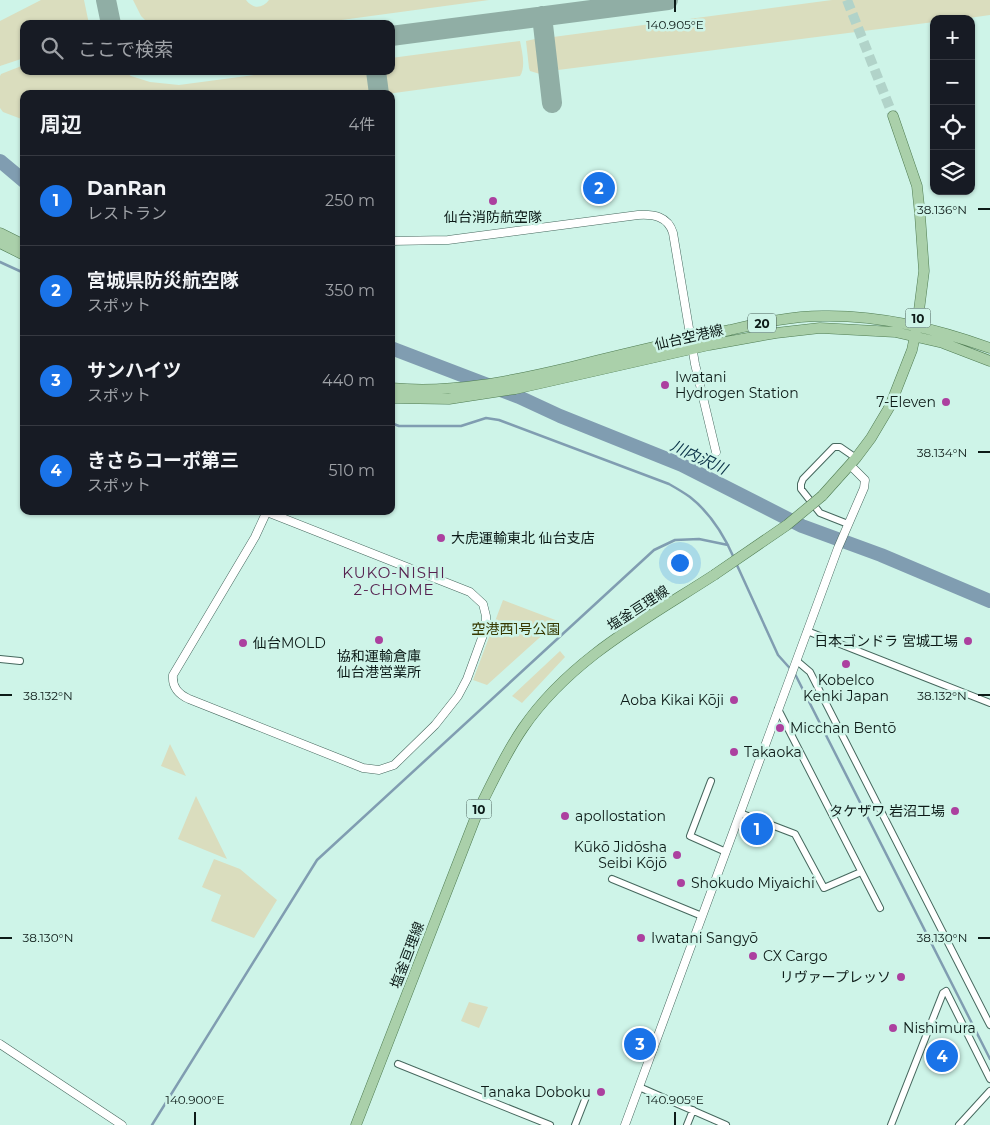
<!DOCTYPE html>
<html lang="ja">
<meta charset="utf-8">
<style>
:root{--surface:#171b24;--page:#20242c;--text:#f1f3f6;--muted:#9ea1a6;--line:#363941;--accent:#1a73e8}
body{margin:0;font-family:Montserrat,"Noto Sans JP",sans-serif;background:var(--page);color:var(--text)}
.controls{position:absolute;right:15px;top:15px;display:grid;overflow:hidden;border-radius:10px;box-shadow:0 1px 4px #0004}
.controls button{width:45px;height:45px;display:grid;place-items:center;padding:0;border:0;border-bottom:1px solid var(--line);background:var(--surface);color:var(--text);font:25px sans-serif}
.you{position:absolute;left:679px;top:562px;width:18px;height:18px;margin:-12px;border:4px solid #fff;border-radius:50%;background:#1a73e8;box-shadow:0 0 0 8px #1a73e833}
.badge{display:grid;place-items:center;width:32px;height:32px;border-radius:50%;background:var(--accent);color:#fff;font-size:16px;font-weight:700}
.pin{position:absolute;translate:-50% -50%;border:2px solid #fff;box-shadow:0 1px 5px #0006}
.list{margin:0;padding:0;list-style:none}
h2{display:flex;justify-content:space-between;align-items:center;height:65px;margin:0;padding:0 20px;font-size:21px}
h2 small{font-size:16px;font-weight:400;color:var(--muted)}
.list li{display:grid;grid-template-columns:32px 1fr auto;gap:15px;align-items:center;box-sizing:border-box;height:90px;padding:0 20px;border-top:1px solid var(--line)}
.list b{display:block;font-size:19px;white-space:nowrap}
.list p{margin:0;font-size:16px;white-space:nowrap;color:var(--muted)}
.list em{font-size:16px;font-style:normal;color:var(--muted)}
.icon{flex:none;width:28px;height:28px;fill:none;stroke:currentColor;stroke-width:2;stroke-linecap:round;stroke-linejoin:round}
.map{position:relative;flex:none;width:990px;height:1125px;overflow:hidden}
.search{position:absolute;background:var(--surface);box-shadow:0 1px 4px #0004;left:20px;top:20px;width:375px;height:55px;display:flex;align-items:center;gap:12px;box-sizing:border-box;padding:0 18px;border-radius:10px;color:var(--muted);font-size:19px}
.panel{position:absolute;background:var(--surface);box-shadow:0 1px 4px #0004;left:20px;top:90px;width:375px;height:425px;border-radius:10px}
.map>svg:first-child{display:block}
.green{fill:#daddbe}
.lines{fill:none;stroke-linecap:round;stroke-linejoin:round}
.stream{stroke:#809db1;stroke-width:2.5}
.river{stroke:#809db1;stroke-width:14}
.taxiway{stroke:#90aea5;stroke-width:20}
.primary-tunnel{stroke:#b1d3c9;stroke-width:10;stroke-dasharray:10 5;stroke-linecap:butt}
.minor-casing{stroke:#46685e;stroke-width:8}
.tertiary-casing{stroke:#46685e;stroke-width:9}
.primary-casing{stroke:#4f7c52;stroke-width:11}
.minor{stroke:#fff;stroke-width:6}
.tertiary{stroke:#fff;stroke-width:8}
.primary{stroke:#aad0aa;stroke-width:10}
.primary-bridge-casing{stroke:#4f7c52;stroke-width:11;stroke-linecap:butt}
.primary-bridge{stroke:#aad0aa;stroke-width:10}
.ticks{fill:none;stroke:#0d1b18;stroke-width:2}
.poi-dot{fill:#ac409f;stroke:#cef4e8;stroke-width:2}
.labels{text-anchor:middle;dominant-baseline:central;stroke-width:5;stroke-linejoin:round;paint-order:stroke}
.shield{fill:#cef4e8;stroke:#475c56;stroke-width:1}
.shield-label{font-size:12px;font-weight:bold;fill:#0d1b18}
.poi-label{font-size:14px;fill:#0d1b18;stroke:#cef4e8;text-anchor:start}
.street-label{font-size:14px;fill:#0d1b18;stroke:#cef4e8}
.park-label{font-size:14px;fill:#363800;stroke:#cef4e8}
.water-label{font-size:15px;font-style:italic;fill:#093147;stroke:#cef4e8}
.neighbourhood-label{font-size:15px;letter-spacing:1px;fill:#56214f;stroke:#cef4e8}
.ticks-label{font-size:12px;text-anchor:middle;fill:#0d1b18;stroke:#cef4e8;stroke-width:5;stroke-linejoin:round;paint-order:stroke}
</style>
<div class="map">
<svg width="990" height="1125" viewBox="0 0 990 1125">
<rect width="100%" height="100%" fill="#cef4e8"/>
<path class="green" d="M41 0H84L89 24H24V58L0 66V21Z
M133 0H246C253 9 262 9 269 0H489L312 24H149L141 16Z
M832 0H990V15L962 19H934V22L558 70 553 37Z
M535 39 540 74 530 71 529 68 526 41Z
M520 41C522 51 526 67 520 76L387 94 384 71H391V58Z
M24 65V71H123L131 76 150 82 179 85 284 71H369L371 94H24V120L3 112 0 108V76L1 74Z
M503 600 558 621 487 685 473 680Z
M560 651 565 657 522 703 512 696Z
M170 744 186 776 161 766Z
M196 796 227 859 178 839Z
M214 859 240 869 277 900 254 938 211 921 221 895 202 887Z
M469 1002 488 1007 479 1028 461 1021Z"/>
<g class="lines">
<path class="stream" d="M0 262 24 273
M391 423 399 426H461L486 418 499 420 669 484C676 488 683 492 690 497 709 512 724 535 734 558
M736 563 778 655 795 674 990 1059
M152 1125 317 860 654 550 675 540 699 539 728 545"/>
<path class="river" d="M0 161 24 181
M391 348 519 397 560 416 682 465 802 526 881 555 990 601"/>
<path class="taxiway" d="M106 0 111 24
M542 16 552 103
M391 36 668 0
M376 71 379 94"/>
<path class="primary-tunnel" d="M847 0 893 116"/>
<g class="minor-casing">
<path id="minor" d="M848 524 820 513 801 489V484L803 479 834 447H840L856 458
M807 631 990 703
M0 659 20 661
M797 661 810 672 990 1025
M778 709 880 908
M711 781 690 836 726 852
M740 813 795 834 824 888 861 872
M612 879 702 916
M398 1064 550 1125
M639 1087 726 1125
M575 1125 586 1097
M687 1125 693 1110
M891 1125 943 993 946 991 990 1079
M959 1125 990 1091"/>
</g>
<g class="tertiary-casing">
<path id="tertiary" d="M391 241 448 240 638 215C653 214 668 216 673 233L695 364 716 452
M267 512 470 592 483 604 486 616V627L467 679 458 696 435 725 394 765 379 770 363 768 189 699C178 694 172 687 173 675L255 537 267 511
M0 1044 122 1125
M625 1125 838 548 864 488 865 480 850 465"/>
</g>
<g class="primary-casing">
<path id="primary" d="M0 233 24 245
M0 243 24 255
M391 388C452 394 512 381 571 367 624 354 677 341 730 330 760 323 792 316 823 316 881 315 936 329 990 348
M391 398 449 399 515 389 709 345 776 333 820 328 895 332 943 343 990 361
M822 496 856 458 871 438 890 406 912 350 917 326 924 271 920 215 917 186 893 116
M356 1125 478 811C492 783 505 754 523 728 570 659 646 619 714 575"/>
</g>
<use href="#minor" class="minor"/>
<use href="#tertiary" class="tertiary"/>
<use href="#primary" class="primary"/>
<g class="primary-bridge-casing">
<path id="primary-bridge" d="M714 575 787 525 822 496"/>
</g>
<use href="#primary-bridge" class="primary-bridge"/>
</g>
<path class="ticks" d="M675 0V12M978 209H990M978 452H990M0 695H12M978 695H990M0 938H12M978 938H990M195 1112V1125M675 1112V1125"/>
<g class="poi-dot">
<circle cx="493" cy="201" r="5"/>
<circle cx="665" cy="385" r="5"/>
<circle cx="946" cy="402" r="5"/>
<circle cx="441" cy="538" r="5"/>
<circle cx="379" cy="640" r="5"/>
<circle cx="968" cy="641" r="5"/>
<circle cx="243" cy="643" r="5"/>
<circle cx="846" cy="664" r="5"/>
<circle cx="734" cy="700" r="5"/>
<circle cx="780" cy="728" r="5"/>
<circle cx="734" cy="752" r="5"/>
<circle cx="955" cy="811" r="5"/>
<circle cx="565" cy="816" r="5"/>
<circle cx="677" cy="855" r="5"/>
<circle cx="681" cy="883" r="5"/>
<circle cx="641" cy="938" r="5"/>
<circle cx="753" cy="956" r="5"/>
<circle cx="901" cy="977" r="5"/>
<circle cx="893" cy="1028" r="5"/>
<circle cx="601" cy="1092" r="5"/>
</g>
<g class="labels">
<g class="shield">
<rect x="905.5" y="308.5" width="25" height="19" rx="4"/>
<rect x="748" y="313.5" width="28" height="19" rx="4"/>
<rect x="466.5" y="799.5" width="25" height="19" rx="4"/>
</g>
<g class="shield-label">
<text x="918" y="318">10</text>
<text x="762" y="323">20</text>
<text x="479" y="809">10</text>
</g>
<g class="poi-label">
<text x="493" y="217" text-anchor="middle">仙台消防航空隊</text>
<text x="675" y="377">Iwatani<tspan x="675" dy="16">Hydrogen Station</tspan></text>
<text x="936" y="402" text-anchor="end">7-Eleven</text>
<text x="451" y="538">大虎運輸東北 仙台支店</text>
<text x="958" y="641" text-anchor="end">日本ゴンドラ 宮城工場</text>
<text x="253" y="643">仙台MOLD</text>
<text x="379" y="656" text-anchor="middle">協和運輸倉庫<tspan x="379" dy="16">仙台港営業所</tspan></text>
<text x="846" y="680" text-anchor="middle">Kobelco<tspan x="846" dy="16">Kenki Japan</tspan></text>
<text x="724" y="700" text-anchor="end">Aoba Kikai Kōji</text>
<text x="790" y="728">Micchan Bentō</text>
<text x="744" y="752">Takaoka</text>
<text x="945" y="811" text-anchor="end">タケザワ 岩沼工場</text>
<text x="575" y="816">apollostation</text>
<text x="667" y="847" text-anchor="end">Kūkō Jidōsha<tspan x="667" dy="16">Seibi Kōjō</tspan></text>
<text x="691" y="883">Shokudo Miyaichi</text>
<text x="651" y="938">Iwatani Sangyō</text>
<text x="763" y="956">CX Cargo</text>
<text x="891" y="977" text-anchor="end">リヴァープレッソ</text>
<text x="903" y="1028">Nishimura</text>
<text x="591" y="1092" text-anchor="end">Tanaka Doboku</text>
</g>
<g class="street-label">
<text transform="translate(689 337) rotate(-13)">仙台空港線</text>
<text transform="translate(638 608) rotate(-33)">塩釜亘理線</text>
<text transform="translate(407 955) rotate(-69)">塩釜亘理線</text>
</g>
<g class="park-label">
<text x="516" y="629">空港西1号公園</text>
</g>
<g class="water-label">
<text transform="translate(699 457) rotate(25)">川内沢川</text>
</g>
<g class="neighbourhood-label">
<text x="394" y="572">KUKO-NISHI<tspan x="394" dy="17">2-CHOME</tspan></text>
</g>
</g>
<g class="ticks-label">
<text x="675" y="29">140.905°E</text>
<text x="942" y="214">38.136°N</text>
<text x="942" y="457">38.134°N</text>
<text x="48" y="700">38.132°N</text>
<text x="942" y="700">38.132°N</text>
<text x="48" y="942">38.130°N</text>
<text x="942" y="942">38.130°N</text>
<text x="195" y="1104">140.900°E</text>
<text x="675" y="1104">140.905°E</text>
</g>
</svg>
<div class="controls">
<button>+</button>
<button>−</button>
<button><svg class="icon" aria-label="locate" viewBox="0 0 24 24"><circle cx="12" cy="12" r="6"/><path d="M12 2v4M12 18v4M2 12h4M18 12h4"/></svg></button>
<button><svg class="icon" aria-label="layers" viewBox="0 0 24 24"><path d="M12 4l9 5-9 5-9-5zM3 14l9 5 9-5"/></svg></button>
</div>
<div class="you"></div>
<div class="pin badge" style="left:757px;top:829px">1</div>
<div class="pin badge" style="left:599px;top:188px">2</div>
<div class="pin badge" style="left:640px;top:1044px">3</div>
<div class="pin badge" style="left:942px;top:1056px">4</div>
<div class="search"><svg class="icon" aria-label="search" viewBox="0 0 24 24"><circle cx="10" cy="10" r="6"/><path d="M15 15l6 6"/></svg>ここで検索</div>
<section class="panel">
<h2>周辺<small>4件</small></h2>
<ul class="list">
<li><span class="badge">1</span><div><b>DanRan</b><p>レストラン</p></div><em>250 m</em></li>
<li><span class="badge">2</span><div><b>宮城県防災航空隊</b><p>スポット</p></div><em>350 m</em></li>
<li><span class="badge">3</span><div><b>サンハイツ</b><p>スポット</p></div><em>440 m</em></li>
<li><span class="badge">4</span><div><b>きさらコーポ第三</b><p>スポット</p></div><em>510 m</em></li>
</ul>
</section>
</div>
